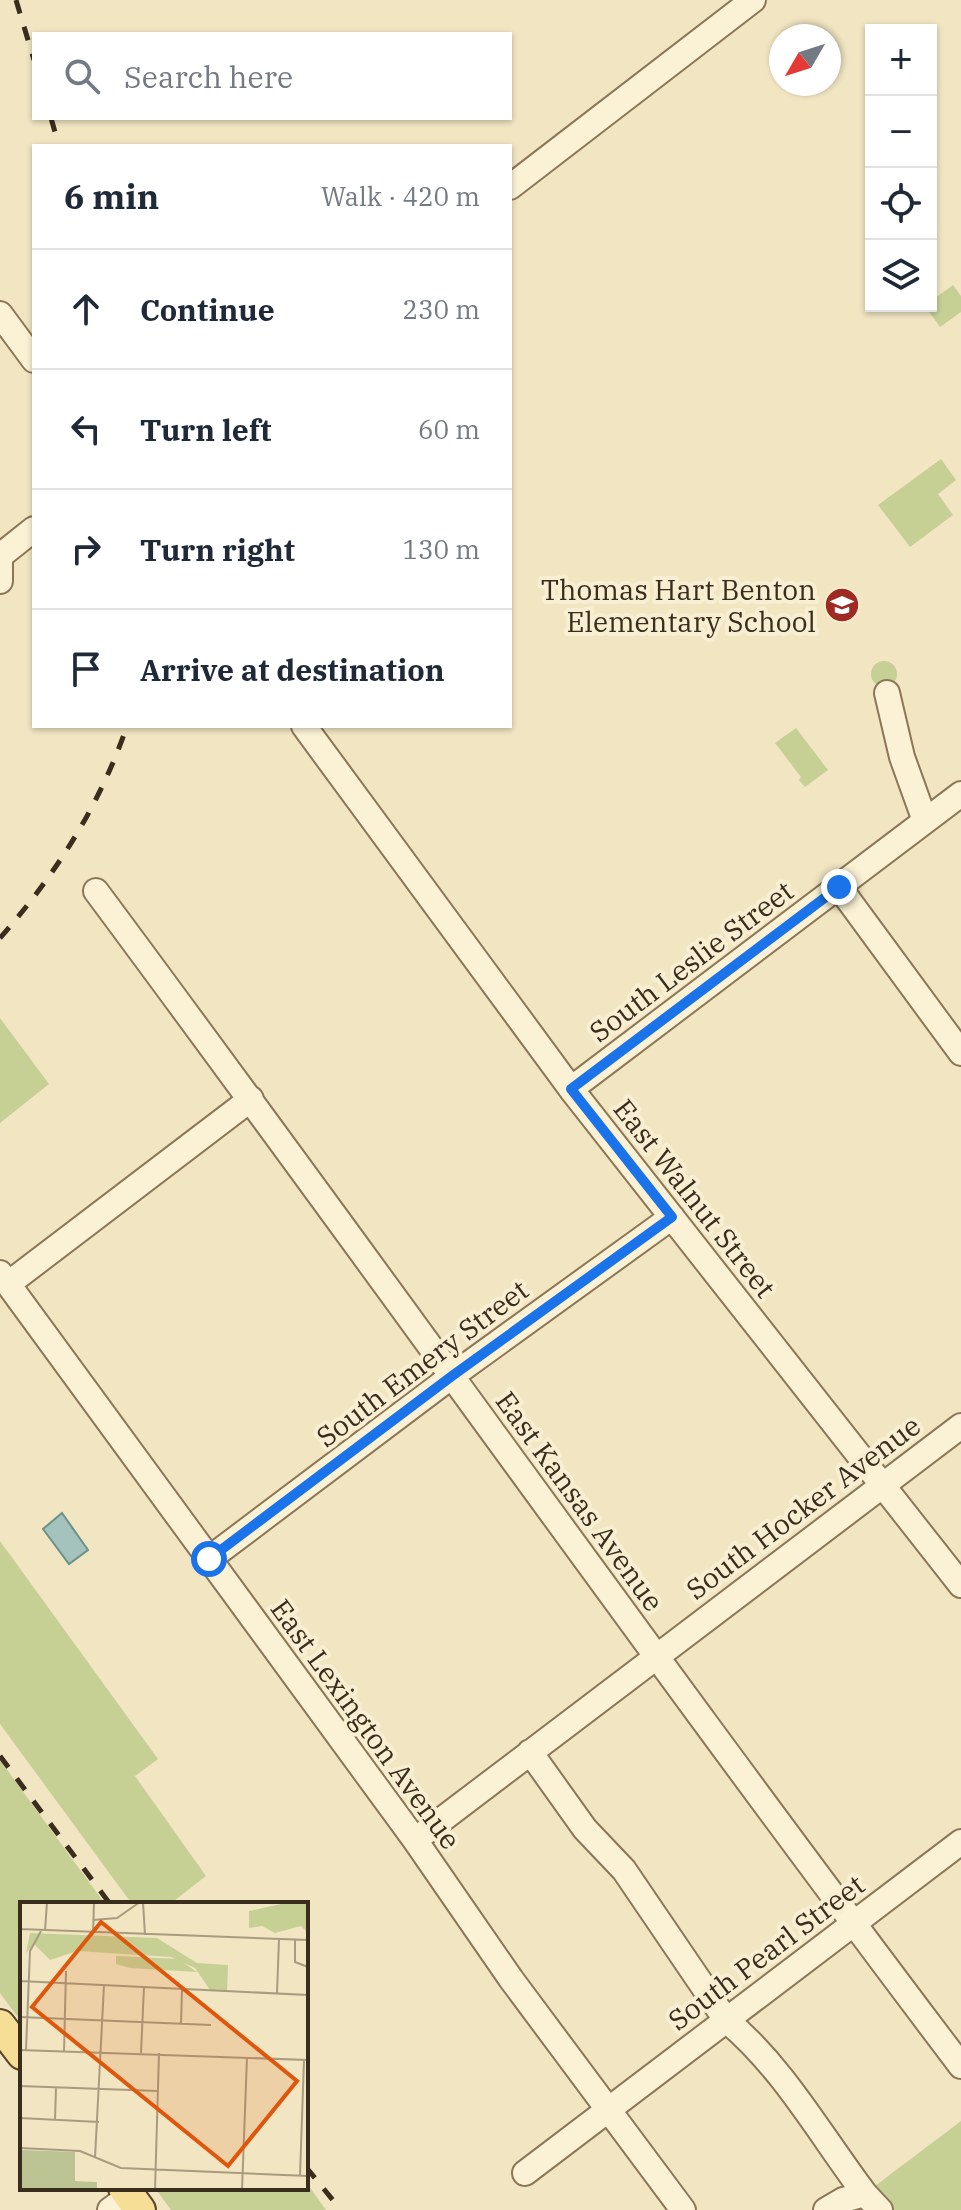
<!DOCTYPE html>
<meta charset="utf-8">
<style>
:root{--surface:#fff;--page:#f2f2f3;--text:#1f2937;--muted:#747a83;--line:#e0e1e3}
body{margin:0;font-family:"IBM Plex Serif",serif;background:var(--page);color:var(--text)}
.controls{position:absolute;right:24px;top:24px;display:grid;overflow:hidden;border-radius:0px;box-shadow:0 2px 6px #0004}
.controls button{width:72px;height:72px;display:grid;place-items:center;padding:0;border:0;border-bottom:2px solid var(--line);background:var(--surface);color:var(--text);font:40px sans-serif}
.compass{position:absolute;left:769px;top:24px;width:72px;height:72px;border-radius:50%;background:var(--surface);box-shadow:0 2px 6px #0004;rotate:231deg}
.stop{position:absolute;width:24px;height:24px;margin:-18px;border:6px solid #1a73e8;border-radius:50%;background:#fff}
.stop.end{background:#1a73e8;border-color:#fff;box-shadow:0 2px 8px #0008}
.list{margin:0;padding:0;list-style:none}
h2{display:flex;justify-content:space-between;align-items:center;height:104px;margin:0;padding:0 32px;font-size:34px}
h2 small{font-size:26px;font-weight:400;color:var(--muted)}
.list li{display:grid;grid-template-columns:52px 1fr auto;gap:24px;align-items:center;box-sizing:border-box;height:120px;padding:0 32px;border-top:2px solid var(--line)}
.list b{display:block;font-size:30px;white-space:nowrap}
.list em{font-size:26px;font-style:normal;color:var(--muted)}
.icon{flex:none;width:44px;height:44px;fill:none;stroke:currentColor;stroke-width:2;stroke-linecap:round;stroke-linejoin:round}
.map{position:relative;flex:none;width:961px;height:2210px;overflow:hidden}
.search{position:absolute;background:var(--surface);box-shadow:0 2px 6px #0004;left:32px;top:32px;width:480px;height:88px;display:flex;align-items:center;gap:20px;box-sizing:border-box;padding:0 28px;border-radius:0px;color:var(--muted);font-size:30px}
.panel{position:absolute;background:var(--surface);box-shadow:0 2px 6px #0004;left:32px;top:144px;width:480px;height:584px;border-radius:0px}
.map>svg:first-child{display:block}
.green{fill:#c6d095}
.water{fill:#a4c3bc;stroke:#6a928a;stroke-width:2}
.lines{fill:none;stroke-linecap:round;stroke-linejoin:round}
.minor-casing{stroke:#8c7658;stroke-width:28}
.major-casing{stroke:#59442c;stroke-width:34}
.minor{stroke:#fbf2d5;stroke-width:24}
.major{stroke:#f6de97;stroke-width:30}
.rail{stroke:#3b2d1d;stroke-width:5;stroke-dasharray:14 14;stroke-linecap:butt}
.route{stroke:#1a73e8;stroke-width:10}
.labels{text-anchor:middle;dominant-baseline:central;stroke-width:8;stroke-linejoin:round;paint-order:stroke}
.poi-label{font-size:28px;fill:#3b2d1d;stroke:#f8efd2;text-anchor:end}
.street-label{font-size:28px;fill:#3b2d1d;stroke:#f8efd2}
.inset-road{fill:none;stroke:#a89b80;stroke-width:2}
.view{fill:#df570d;fill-opacity:0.15;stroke:#df570d;stroke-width:4}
.inset-edge{fill:none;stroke:#3b2d1d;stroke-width:4}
</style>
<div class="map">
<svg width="961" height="2210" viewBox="0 0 961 2210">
<rect width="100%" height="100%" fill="#f1e5c2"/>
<path class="green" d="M953 285 961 296V312L940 327 925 306H931V301Z
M941 459 956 480 938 494 953 515 910 547 878 505Z
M871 674a13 13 0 1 1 26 0a13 13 0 1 1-26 0Z
M796 728 828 770 805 787 799 780 801 777 775 743Z
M0 1018 49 1084 0 1123Z
M0 1541 158 1759 135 1776 206 1876 170 1904H132L0 1724Z
M0 1760 105 1904H22V2023L0 1993Z
M961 2121V2210H887L871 2189Z
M306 2182 326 2210H171L155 2188H306Z"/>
<path class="water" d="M62 1513 88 1550 69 1564 43 1529Z"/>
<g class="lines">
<g class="minor-casing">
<path id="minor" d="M510 187 753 0
M0 314 34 360
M0 556 34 529
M0 561V581
M887 693 902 757 925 821
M304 726 571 1089 961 1585
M839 887 961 1053
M96 891C386 1281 667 1678 961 2066
M571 1089 961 794
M0 1273 415 1840 511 1979 683 2210
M8 1284 251 1099
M209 1559 452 1376 672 1217
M530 1752 585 1829 624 1870 726 2020C783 2067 821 2136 865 2194
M415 1840 961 1426
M525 2173 961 1842
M110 2210 129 2196
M826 2210 843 2200 865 2194 880 2210"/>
</g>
<g class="major-casing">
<path id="major" d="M0 2025 22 2054
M124 2188 140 2210"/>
</g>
<use href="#minor" class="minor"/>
<use href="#major" class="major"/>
<path class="rail" d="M16 0 34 60
M51 118 59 146
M0 938C56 874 99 807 127 726
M0 1756 110 1904
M306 2167 341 2210"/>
</g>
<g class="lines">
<path class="route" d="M209 1559 452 1376 672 1217 571 1089 839 887"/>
</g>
<defs>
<g id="school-disc" transform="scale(1.8)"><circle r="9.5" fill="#9f2923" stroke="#f8efd2"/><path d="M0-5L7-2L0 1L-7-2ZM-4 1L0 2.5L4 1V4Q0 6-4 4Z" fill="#fff"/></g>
</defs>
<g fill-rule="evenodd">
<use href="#school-disc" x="842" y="605"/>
</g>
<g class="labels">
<g class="poi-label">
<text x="816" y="589">Thomas Hart Benton<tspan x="816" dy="32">Elementary School</tspan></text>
</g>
<g class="street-label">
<text transform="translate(691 961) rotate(-37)">South Leslie Street</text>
<text transform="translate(695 1198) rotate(52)">East Walnut Street</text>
<text transform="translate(422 1363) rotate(-37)">South Emery Street</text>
<text transform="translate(580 1501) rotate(54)">East Kansas Avenue</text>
<text transform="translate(803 1507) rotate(-37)">South Hocker Avenue</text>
<text transform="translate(366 1724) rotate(54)">East Lexington Avenue</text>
<text transform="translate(766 1952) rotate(-37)">South Pearl Street</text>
</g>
</g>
<g transform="translate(20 1902)">
<rect width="288" height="288" fill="#f1e5c2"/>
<path d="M270 0H288V31L281 24 255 31 242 24 229 26V9ZM10 31 137 36 177 61 208 63 207 89 190 88 175 66 151 55 57 49 30 58 14 42 6 51ZM96 54 158 57 177 70 110 66 96 62Z" fill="#c6d095"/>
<path d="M0 248 55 250V279L77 280V288H0Z" fill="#bcc494"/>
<path class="inset-road" d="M123 0 125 33M73 18 97 16 120 0M0 25V86M0 27 288 38M25 29 27 0M73 32 74 0M275 38V60L288 65M0 79 288 93M257 91 259 37M0 115 191 123M161 122 162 87M0 148 288 158M6 148 10 49 21 29M44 150 46 69M121 151 124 85M0 184 138 189M0 216 79 220M35 218 36 185M0 246 60 249 101 266 288 274M75 256 84 83M280 273 284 158M135 288 139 151M222 288 227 155"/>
<path class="view" d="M81 20 277 179 208 264 12 105Z"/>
<rect width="288" height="288" class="inset-edge"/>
</g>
</svg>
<div class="controls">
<button>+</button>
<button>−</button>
<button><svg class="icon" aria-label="locate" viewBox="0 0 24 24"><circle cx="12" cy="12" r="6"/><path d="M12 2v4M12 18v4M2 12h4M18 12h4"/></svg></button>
<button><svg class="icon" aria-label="layers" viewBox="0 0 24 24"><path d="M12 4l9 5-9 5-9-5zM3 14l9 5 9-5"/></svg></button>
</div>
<svg class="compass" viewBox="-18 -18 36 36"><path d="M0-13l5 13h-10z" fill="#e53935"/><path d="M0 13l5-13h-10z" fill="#747a83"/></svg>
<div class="stop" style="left:209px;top:1559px"></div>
<div class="stop end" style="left:839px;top:887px"></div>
<div class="search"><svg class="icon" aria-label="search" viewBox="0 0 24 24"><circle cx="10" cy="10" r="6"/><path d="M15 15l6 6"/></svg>Search here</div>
<section class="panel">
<h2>6 min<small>Walk · 420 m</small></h2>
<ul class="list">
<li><svg class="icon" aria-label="ahead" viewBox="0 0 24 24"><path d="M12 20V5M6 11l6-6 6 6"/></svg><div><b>Continue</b></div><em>230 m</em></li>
<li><svg class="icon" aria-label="left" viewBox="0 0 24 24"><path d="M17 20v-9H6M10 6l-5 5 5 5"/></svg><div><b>Turn left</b></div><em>60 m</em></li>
<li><svg class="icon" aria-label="right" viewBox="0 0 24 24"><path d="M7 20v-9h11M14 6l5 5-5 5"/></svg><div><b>Turn right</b></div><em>130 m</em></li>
<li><svg class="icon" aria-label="arrive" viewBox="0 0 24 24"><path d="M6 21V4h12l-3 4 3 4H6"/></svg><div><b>Arrive at destination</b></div></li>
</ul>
</section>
</div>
